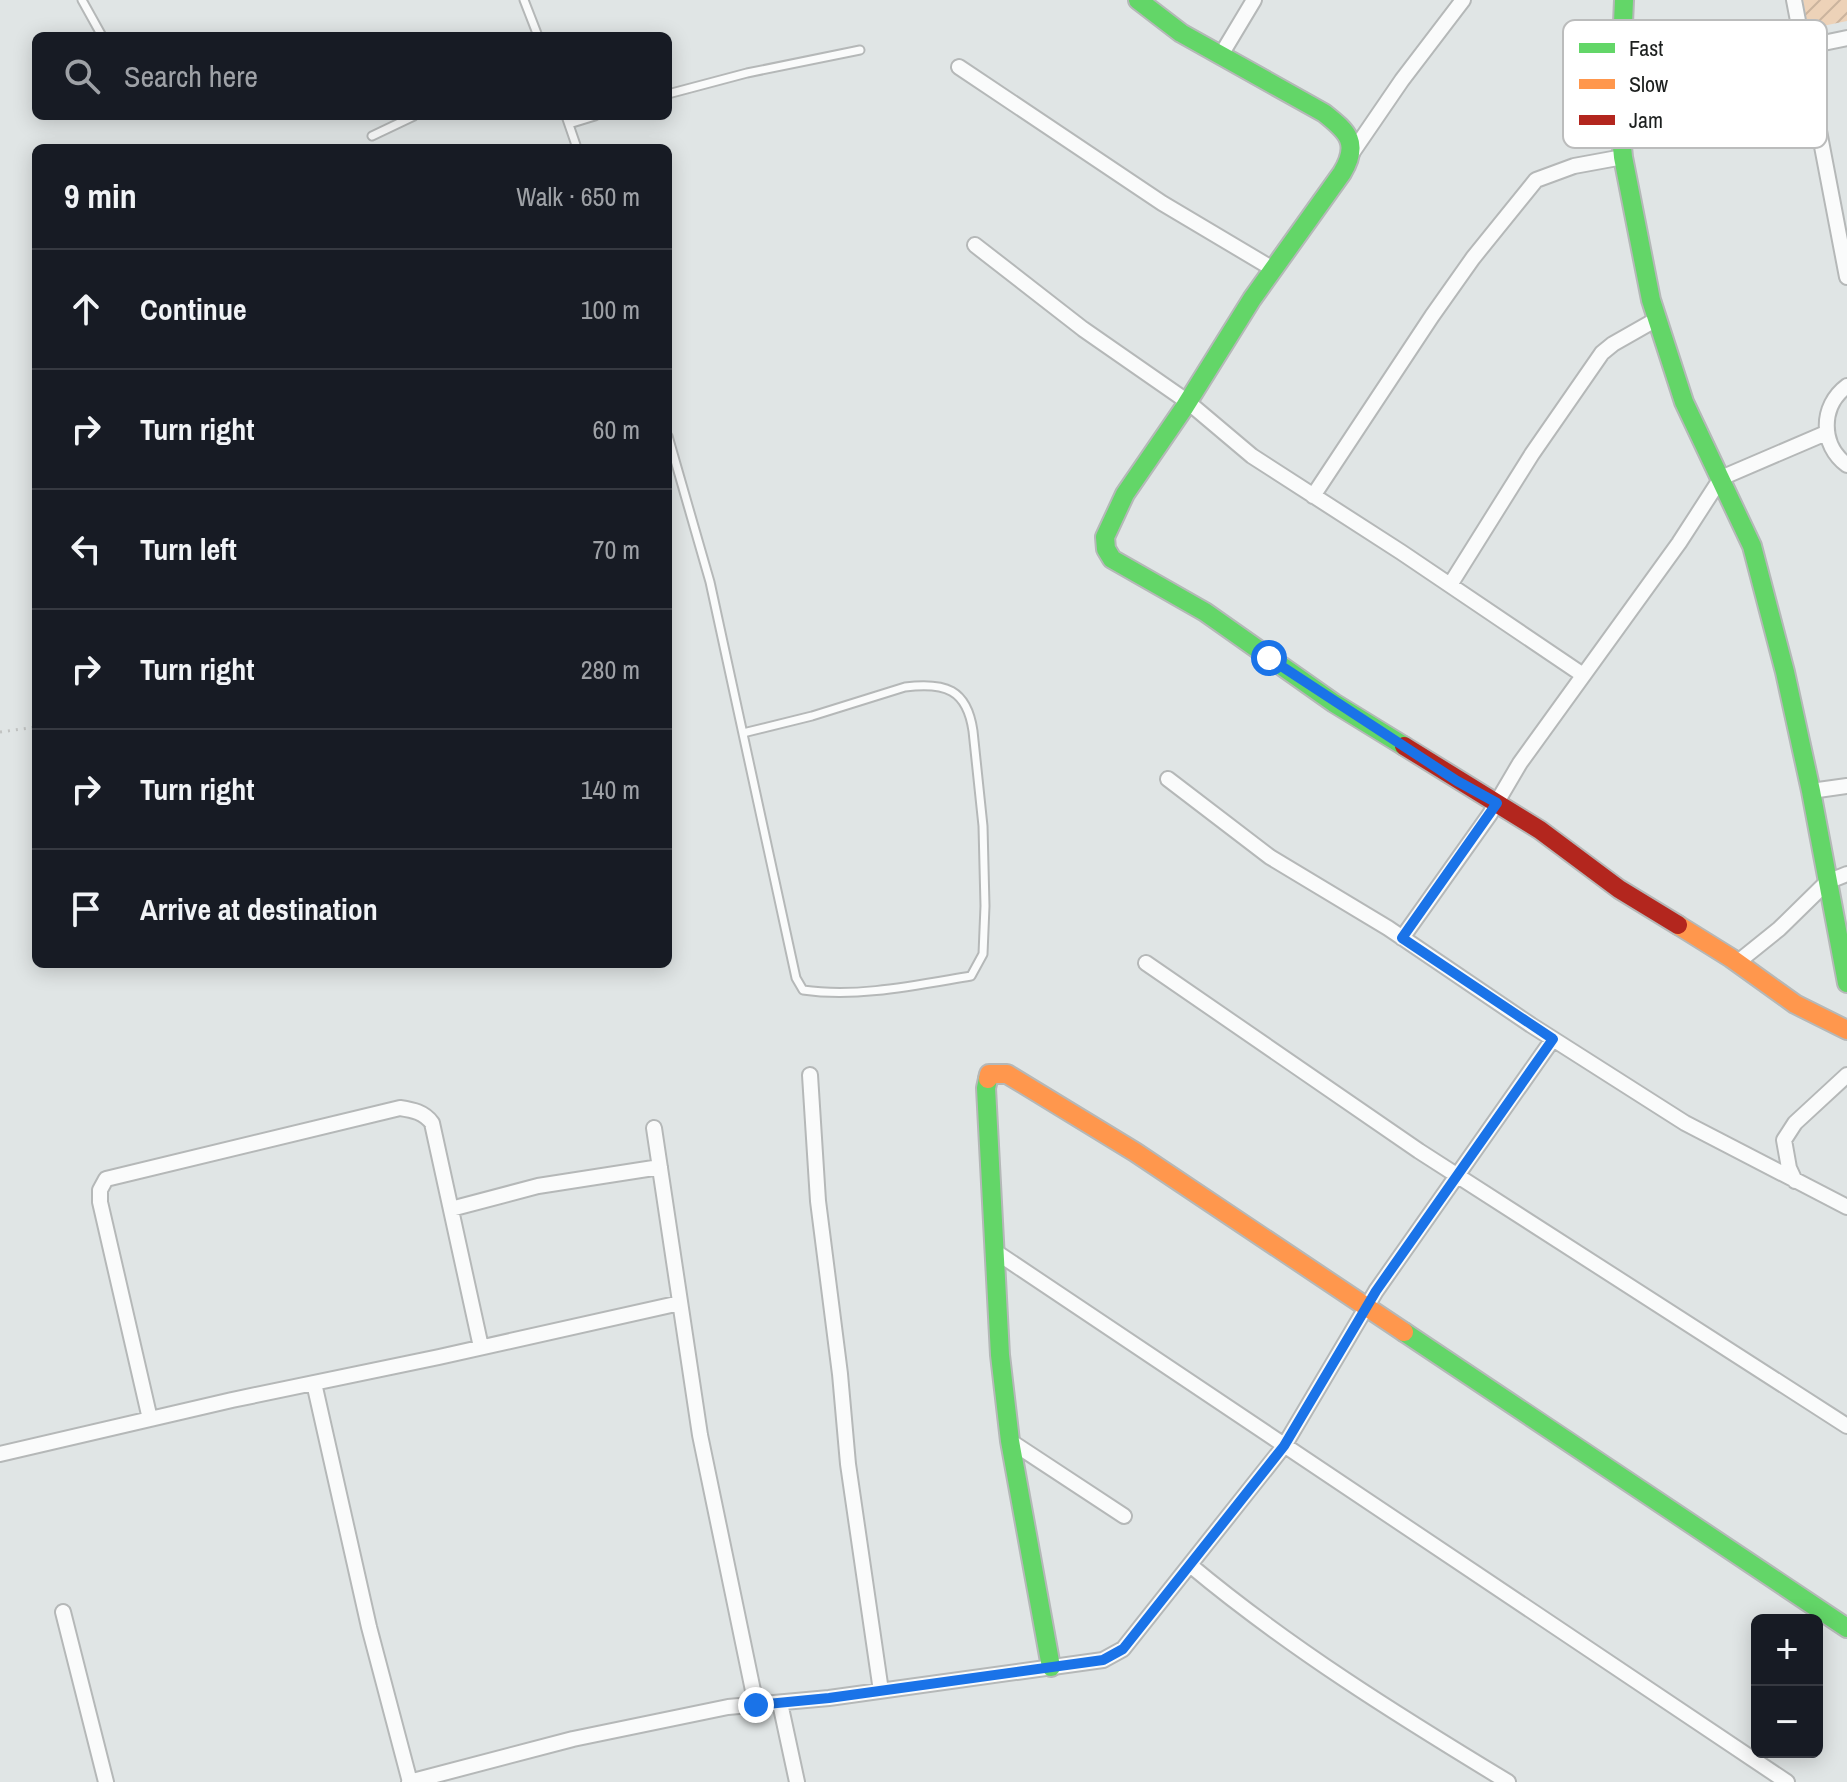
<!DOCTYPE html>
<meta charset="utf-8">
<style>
:root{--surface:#171b24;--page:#20242c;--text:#f1f3f6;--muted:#9ea1a6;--line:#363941}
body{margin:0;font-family:"Archivo Narrow",sans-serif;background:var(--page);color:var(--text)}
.controls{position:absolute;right:24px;bottom:24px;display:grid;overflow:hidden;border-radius:12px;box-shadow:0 4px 20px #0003}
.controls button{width:72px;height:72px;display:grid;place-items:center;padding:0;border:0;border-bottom:2px solid var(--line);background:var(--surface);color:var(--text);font:40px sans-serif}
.stop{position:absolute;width:24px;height:24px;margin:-18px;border:6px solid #1a73e8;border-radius:50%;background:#fff}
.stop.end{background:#1a73e8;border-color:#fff;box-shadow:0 2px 8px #0008}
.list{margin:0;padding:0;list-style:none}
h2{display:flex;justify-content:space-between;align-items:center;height:104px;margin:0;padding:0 32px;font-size:34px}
h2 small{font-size:26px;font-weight:400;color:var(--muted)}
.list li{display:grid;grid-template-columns:52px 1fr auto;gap:24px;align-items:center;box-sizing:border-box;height:120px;padding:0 32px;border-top:2px solid var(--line)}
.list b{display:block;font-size:30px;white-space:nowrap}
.list em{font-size:26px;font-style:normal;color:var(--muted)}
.icon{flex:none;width:44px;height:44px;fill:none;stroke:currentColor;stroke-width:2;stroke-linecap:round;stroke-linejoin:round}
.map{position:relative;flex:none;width:1847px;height:1782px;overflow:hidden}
.search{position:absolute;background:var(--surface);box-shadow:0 4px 20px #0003;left:32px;top:32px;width:640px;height:88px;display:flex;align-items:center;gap:20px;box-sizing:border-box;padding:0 28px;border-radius:12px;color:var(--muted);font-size:30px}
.panel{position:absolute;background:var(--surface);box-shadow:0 4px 20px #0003;left:32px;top:144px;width:640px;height:824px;border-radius:12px}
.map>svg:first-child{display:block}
.garden{fill:url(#garden-furrows)}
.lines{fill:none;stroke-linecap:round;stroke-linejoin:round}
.lane-casing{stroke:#b5b8b8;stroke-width:11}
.street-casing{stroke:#b5b8b8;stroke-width:18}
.fast-casing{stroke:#b5b8b8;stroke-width:22}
.slow-casing{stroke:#b5b8b8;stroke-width:22}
.jam-casing{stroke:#b5b8b8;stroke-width:22}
.path{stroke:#c1c3c2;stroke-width:3;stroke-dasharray:2 6;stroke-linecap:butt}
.lane{stroke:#fafbfb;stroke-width:7}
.street{stroke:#fafbfb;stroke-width:14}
.fast{stroke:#63d668;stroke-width:18}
.slow{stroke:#ff974d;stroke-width:18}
.jam{stroke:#b3261e;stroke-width:18}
.route{stroke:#1a73e8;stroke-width:10}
.key{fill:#fff;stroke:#bbbcbc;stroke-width:2}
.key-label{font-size:22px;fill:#1c1f1e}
</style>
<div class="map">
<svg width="1847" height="1782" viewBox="0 0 1847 1782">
<defs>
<pattern id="garden-furrows" width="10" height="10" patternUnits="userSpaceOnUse" patternTransform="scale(2)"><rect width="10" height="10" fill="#edd2b8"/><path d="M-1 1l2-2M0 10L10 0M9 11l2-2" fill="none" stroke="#cbb49e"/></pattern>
</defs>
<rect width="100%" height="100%" fill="#e0e5e5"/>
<path class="garden" d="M1803 0H1847V21L1808 29Z"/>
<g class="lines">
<g class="lane-casing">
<path id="lane" d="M82 0 102 36
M524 0 538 36
M668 94 747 73 860 50
M566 116 577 148
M569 124 595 116
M372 136 414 116
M668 436 710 582 796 978 803 990C858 998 917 985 971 976L983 954 985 906 983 826 973 731C967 689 945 682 905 687L812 716 743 733"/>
</g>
<g class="street-casing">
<path id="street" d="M1794 0 1847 277
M1804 47 1847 38
M1221 55 1254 0
M959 67 1162 203 1273 269
M1352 153 1402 80 1463 0
M975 245 1083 329 1188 402 1252 456 1401 552 1583 675
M1847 386C1820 406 1820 445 1847 465
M1313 496 1432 316 1473 258 1536 180 1574 166 1623 157
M1450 585 1532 454 1602 353 1613 344 1657 319
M1168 779 1270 857 1388 928 1531 1025 1685 1123 1847 1207
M1811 791 1847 786
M1402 938 1490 814 1520 763 1679 543 1721 478 1826 433
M1738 962 1779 929 1827 882 1847 874
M1146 963 1419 1151 1847 1426
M810 1075 818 1201 840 1374 848 1464 881 1691
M654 1128 700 1435 756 1705
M1795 1181 1789 1168 1784 1140 1795 1123 1847 1075
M451 1209 538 1186 660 1167
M993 1250 1787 1782
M314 1383 369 1627 410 1782
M150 1419 100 1202V1190L106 1179 400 1108C413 1110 424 1112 432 1123L481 1347
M1010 1441 1124 1516
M0 1454 232 1400 439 1357 680 1303
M1190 1565C1288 1647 1399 1716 1508 1782
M63 1612 106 1782
M780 1703 797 1782
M409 1782 573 1739 728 1707 829 1698 1103 1660 1123 1649 1284 1446 1376 1291 1553 1039"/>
</g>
<g class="fast-casing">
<path id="fast" d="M1138 0 1181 33 1324 113C1348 132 1360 143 1342 173L1252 299 1184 408 1125 494 1105 537 1106 549 1112 559 1205 612 1334 703 1404 746
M1624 0 1619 116 1623 157 1651 300 1684 402 1752 546 1785 672 1811 791 1847 983
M988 1079 986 1088 1000 1355 1010 1441 1051 1667
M1404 1332 1847 1628"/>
</g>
<g class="slow-casing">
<path id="slow" d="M1678 925 1731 958 1795 1004 1847 1030
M988 1079 989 1074H1007L1135 1152 1404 1332"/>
</g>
<g class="jam-casing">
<path id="jam" d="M1404 746 1540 830 1619 889 1678 925"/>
</g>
<path class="path" d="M0 732 36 727"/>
<use href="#lane" class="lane"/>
<use href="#street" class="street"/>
<use href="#fast" class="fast"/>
<use href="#slow" class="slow"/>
<use href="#jam" class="jam"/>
</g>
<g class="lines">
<path class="route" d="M756 1705 829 1698 1103 1660 1123 1649 1284 1446 1376 1291 1553 1039 1402 938 1497 803 1457 781 1269 658"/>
</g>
<rect x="1563" y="20" width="264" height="128" rx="12" class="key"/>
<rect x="1579" y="43" width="36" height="10" fill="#63d668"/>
<rect x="1579" y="79" width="36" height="10" fill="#ff974d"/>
<rect x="1579" y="115" width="36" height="10" fill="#b3261e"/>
<g class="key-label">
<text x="1629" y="56">Fast</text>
<text x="1629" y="92">Slow</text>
<text x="1629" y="128">Jam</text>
</g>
</svg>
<div class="controls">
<button>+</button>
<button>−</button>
</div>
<div class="stop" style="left:1269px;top:658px"></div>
<div class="stop end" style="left:756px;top:1705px"></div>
<div class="search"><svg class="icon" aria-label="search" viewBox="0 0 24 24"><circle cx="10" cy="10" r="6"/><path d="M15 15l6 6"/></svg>Search here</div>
<section class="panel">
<h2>9 min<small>Walk · 650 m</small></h2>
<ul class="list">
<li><svg class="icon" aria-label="ahead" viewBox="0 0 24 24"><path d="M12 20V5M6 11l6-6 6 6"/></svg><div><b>Continue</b></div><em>100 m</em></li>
<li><svg class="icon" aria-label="right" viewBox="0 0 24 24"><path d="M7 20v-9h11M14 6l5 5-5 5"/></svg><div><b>Turn right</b></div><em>60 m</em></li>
<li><svg class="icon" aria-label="left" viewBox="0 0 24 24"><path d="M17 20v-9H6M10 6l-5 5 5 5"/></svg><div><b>Turn left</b></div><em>70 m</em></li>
<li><svg class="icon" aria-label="right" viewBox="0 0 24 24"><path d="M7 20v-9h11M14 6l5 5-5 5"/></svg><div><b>Turn right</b></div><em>280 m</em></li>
<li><svg class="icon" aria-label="right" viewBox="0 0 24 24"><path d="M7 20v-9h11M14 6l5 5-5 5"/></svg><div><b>Turn right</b></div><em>140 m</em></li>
<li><svg class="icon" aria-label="arrive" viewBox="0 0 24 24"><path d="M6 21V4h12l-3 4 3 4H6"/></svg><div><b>Arrive at destination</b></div></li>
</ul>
</section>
</div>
